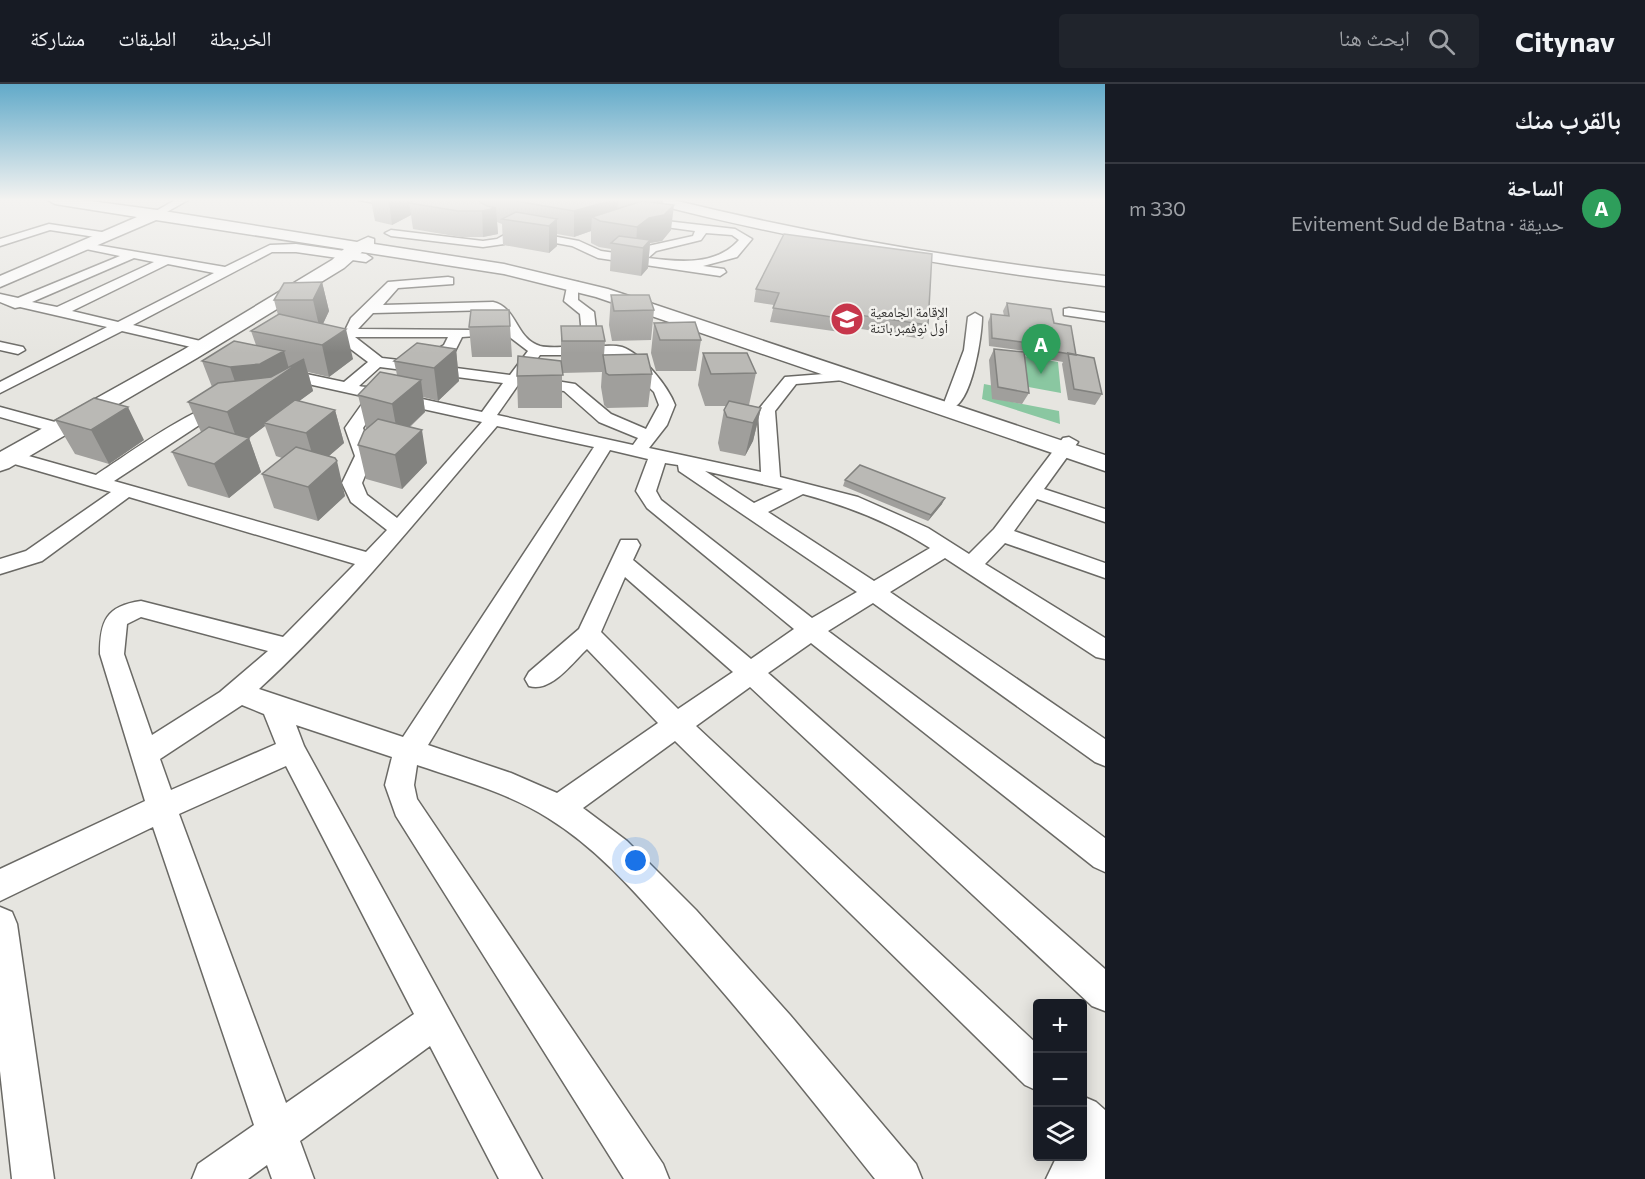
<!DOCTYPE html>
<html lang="ar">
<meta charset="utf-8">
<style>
:root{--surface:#171b24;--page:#20242c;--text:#f1f3f6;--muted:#9ea1a6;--line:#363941;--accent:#b45309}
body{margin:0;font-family:Commissioner,"Noto Naskh Arabic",sans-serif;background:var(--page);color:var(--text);direction:rtl}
.controls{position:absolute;right:18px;bottom:18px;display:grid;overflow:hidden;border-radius:6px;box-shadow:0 3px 15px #0003}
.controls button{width:54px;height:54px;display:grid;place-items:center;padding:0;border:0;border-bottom:2px solid var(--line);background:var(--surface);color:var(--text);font:30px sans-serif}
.you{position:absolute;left:636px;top:777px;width:21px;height:21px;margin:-15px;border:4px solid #fff;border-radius:50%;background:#1a73e8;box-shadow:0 0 0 9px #1a73e833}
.badge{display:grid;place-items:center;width:39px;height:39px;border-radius:50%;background:var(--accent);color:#fff;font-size:20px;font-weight:700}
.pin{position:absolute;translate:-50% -50px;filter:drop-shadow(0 2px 3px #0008)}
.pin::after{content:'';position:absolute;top:32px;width:21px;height:18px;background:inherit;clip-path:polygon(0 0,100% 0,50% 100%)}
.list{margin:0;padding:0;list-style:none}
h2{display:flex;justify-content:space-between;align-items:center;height:78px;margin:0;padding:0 24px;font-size:26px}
h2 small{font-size:20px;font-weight:400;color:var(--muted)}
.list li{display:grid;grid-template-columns:39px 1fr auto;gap:18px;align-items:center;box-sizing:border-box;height:90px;padding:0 24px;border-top:2px solid var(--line)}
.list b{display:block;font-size:22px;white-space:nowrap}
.list p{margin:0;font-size:20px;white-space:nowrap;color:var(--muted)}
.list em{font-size:20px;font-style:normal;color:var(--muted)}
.icon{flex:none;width:33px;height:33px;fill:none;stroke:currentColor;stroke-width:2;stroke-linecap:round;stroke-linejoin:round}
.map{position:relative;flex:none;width:1105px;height:1095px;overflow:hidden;direction:ltr}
header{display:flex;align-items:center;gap:36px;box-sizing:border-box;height:84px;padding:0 30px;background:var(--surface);border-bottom:2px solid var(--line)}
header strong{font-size:28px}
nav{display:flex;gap:33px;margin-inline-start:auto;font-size:21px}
.search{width:420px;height:54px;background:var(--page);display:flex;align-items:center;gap:15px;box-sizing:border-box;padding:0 21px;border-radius:6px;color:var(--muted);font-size:22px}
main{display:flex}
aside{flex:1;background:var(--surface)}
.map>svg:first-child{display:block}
.green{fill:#8ac7a1}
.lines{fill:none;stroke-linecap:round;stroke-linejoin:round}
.street-casing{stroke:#6a6965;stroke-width:3}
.secondary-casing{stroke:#6a6965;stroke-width:3}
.highway-casing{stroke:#6a6965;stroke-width:3}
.street{fill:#fff;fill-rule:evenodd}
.secondary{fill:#fff;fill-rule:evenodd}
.highway{fill:#fff;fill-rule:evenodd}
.wall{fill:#a09f9c}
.shaded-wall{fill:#82827f}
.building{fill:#bab9b5;stroke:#82827f;stroke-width:1.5}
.labels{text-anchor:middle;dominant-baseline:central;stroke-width:5;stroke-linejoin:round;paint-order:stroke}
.far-poi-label{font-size:14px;fill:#302f2e;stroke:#f3f2ee;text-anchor:start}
</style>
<header>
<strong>Citynav</strong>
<div class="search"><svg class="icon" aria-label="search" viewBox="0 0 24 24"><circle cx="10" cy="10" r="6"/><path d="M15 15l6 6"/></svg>ابحث هنا</div>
<nav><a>الخريطة</a><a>الطبقات</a><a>مشاركة</a></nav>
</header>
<main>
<aside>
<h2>بالقرب منك<small></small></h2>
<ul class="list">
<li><span class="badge" style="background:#2e9e5b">A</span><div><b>الساحة</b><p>حديقة · Evitement Sud de Batna</p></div><em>330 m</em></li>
</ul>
</aside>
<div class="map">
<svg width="1105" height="1095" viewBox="0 0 1105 1095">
<rect width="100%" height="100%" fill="#e6e5e0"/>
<path class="green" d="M1023 272 1058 278 1061 309 1023 302Z
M984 300 1010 305 992 314 1059 327 1060 340 982 315Z"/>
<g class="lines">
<g class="street-casing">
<path id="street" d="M175 116H188L165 129 156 127Z
M359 116H389L409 121 404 124Z
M640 134 735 145 752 155 737 173 703 182 724 185 726 188 720 192 598 174 572 162 517 152 504 160 483 163 391 152 385 149 391 146 483 157 497 155 515 145 579 157 601 167 636 172 648 162 693 152 695 147 636 139 635 137ZM706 149 732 151 739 156C716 182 680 178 648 174L656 167 701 156Z
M49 140 108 149 114 152 108 155 50 146 0 162V155Z
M85 159 225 183 270 161 296 160 366 170 372 174 366 178 296 168H272L133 241 209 259 211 262 209 265 204 266 122 247 0 309V298L107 243 20 223 15 224 0 218V210L18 214 120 172 81 164 79 162ZM134 174 154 178 57 223 32 218ZM168 180 214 189 118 238 72 227Z
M448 193 453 194V200L398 204 383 221 493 218C518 224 515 254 540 262 552 265 571 262 583 262L580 230 564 217 568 198H578V216L594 228 598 262C606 262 615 261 622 263 642 270 668 302 675 321L667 341 649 364 761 388 758 326 785 293 850 288 852 291 844 296 796 300 775 327 780 393 858 413 928 444 969 470 994 445 1063 354 1069 353 1078 358 1044 405 1105 425V438L1037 415 1014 447 1105 479V494L1005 459 985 480 1105 554V575L1096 573 945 474 890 508 1105 655V682L1095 678 873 519 828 547 1105 754V788L1094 783 811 559 768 589 1105 885V927L1092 922 750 603 696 642 1038 961V1007L1025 1001 675 657 583 724 627 757 696 826 790 931 916 1080 922 1095H875C811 1015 748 935 680 859 640 814 600 766 548 734 509 709 461 696 417 681L414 701 417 715 663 1080 669 1095H624L396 732 385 701 392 673 296 641 304 662 542 1095H499L430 962 300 1057 314 1095H272L267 1081 248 1095H192L198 1080 254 1041 153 743 0 817V785L145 717 100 570C100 537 106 522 141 517L283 553 355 480 129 413 42 477 0 490V475L26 467 111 408 4 377 2 373 4 369 11 367 96 391C121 375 205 313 231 319L233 323 231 327 210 334 114 397 366 468 387 446 351 418 342 399 355 372 345 344 367 313 272 292 270 289 278 284 344 298 368 278 340 257 351 234 388 198ZM492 226 500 232 507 251 528 267 510 291 433 281 455 267 462 253 476 252 478 249 476 246 358 245 373 229ZM355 253H448L444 261 416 278 382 274ZM540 271H615L654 308 659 321 646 345 611 330 575 300 525 292ZM380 283 503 299 482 328 390 308V303C380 300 373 305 359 302ZM518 301 564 307 599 338 638 354 633 361 497 331ZM382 316 482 338 397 434 367 411 362 399 373 372 363 344ZM497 342 594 363 403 653 259 605C346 525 420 432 497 342ZM610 366 648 375 636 407 647 424 794 545 751 575 633 476 640 461 637 456H621L579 545 529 588 525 595 529 602C551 609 572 579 587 565L658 639 557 709 511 689 428 661ZM665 379 678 381 679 387 857 508 812 534 661 416 656 407ZM705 387 783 405 754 419ZM803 410C848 422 891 439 930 464L874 497 768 428ZM625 493 733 588 678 625 601 548ZM141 533 268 567 220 608 152 651 124 570 127 540ZM242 621 264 630 276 660 171 706 160 675ZM286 682 414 930 286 1019 179 730Z
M1069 224 1105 229V237L1064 231V225Z
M975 229 982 233C982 252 972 319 952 324L946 323 944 319 964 266 968 233Z
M0 258 23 263 25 266 18 270 0 266Z
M0 323 66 341 69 345 60 350 0 333Z
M0 823 12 828 17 840 54 1095H12L0 987Z
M1082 1012 1096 1018 1105 1026V1073L1091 1067 1082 1059Z"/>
</g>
<g class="secondary-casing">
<path id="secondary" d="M48 116H83L157 126 357 158 368 153 374 155V160L504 180 608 205 1105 371V387L596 213 504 190 362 168 344 184 197 274 9 384 0 387V368L183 266 332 176 344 165 156 136 0 203V192L137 133 55 120Z
M1105 1032V1095H1046L1057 1072H1082V1044Z"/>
</g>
<g class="highway-casing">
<path id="highway" d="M648 116H673C815 151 959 175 1105 192V202C951 184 800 157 650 119Z"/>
</g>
<use href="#street" class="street"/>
<use href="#secondary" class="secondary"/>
<use href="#highway" class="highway"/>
</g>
<path class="wall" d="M371 116H663V119L671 146 662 157 650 159 648 184 641 192 610 187 611 165 599 163 591 159V147L574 153 557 150V162L549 169 503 161 502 140 497 138 498 150 483 153H460L413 145 411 131 392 141 375 137Z
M784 150 928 241 923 255 849 243 847 249 770 238 774 221 754 218 756 205Z
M322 198 329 227 323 240 353 275 329 293 308 288 313 307 299 317 335 326 344 359 329 372 345 412 318 437 274 424 262 390 282 374 276 372 265 342 249 354 261 388 229 414 188 402 172 368 201 348 188 318 212 303 202 277 256 261 251 247 278 231 274 216Z
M611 211 654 226 651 256 612 257 609 241Z
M1007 219 1054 239 1102 310 1095 321 1068 316 1062 280 1063 278 1030 272 1025 267 989 262 988 238 991 230 1004 232 1003 227Z
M654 239 701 256 696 287H656L651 269Z
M510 242 512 273H472L469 243Z
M561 242 605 257 604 271 652 290 648 323 607 324 604 321 601 303 602 288 562 289V324H518L517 292 561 277Z
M456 265 459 297 438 317 423 313 425 328 410 343 427 379 402 405 366 395 358 361 367 345 366 344 358 311 397 291 394 277Z
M994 265 1029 309 1022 320 992 315 989 276Z
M703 269 756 289 749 321 761 324 753 357 745 372 720 367 718 359 724 326 726 322H705L698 301Z
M55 336 144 356 109 380 75 370Z
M845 396 942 420 928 437 843 402Z"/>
<path class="shaded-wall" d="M389 116H416L409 119 411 131 392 141Z
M613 116H618L616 140 592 133 591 147 574 153V127Z
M657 116H663L662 127 674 121 671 146 662 157 650 159 648 184 641 192 643 164 636 163 637 143 649 134 656 133Z
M496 124 498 150 483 153 482 127Z
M557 135V162L549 169V142Z
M322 198 329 227 320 246 313 216Z
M346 245 353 275 329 293 322 261Z
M456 265 459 297 438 317 434 284Z
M284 267 289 285 304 275 313 307 268 340 264 339 265 342 249 354 261 388 229 414 214 380 239 361 227 328 241 315 230 283Z
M421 296 425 328 398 353 392 320Z
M128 323 144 356 109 380 91 346Z
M761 324 753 357 745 372 753 339Z
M335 326 344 359 316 383 306 349Z
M422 346 427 379 402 405 395 371Z
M337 377 345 412 318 437 308 403Z
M945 414 942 420 928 437 931 431Z"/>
<path class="building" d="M416 116H477L487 122 496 124 482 127H458L409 119Z
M510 116H613L574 127Z
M642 117 674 121 664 131 649 134 637 143 600 137 592 133Z
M516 128 557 135 549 142 502 135Z
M784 150 932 170 928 241 852 230 851 236 773 224 779 209 756 205Z
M619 152 650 156 643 164 611 159Z
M322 198 313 216H274L284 199Z
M611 211H649L654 226 614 227Z
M1007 219 1051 225 1054 239 1071 242 1076 271 1034 264 1029 259 992 254 991 230 1009 232Z
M471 226H509L510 242 469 243Z
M279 230 346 245 322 261 251 247Z
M695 238 701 256H660L654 239Z
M561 242H602L605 257H562Z
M234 257 284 267 260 280 230 283 202 277Z
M417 259 456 265 434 284 394 277Z
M994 265 1024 268 1029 309 998 303Z
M703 269H747L756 289 711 290Z
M1068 269 1094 274 1102 310 1074 305Z
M647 270 652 290 609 291 606 289 603 271Z
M518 272 561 277 563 291 517 292Z
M304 275 227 328 188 318 218 299 271 293Z
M380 288 421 296 392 320 358 311Z
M94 314 128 323 91 346 55 336Z
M295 316 335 326 306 349 264 339Z
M729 317 761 324 753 339 727 333 724 326Z
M378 335 422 346 395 371 358 361 364 347Z
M209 343 249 354 214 380 172 368Z
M296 363 335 374 337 377 308 403 262 390Z
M860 381 945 414 931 431 845 396Z"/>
<linearGradient id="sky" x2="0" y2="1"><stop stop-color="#62aac9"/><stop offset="0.43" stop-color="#f4f3f1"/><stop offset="1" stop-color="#f4f3f1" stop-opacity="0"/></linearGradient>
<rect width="1105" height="269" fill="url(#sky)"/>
<defs>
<g id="university-disc" transform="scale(1.725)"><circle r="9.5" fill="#c7364b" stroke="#f3f2ee"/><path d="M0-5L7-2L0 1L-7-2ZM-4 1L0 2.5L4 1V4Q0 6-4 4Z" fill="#fff"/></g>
</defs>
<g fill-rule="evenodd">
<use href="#university-disc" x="847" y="235"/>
</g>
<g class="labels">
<g class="far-poi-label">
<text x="870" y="227">الإقامة الجامعية<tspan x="870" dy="16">أول نوفمبر باتنة</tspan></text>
</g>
</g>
</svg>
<div class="controls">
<button>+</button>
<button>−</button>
<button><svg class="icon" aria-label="layers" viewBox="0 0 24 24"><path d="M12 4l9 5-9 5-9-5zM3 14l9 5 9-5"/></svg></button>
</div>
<div class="you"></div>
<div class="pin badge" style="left:1041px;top:290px;background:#2e9e5b">A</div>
</div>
</main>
